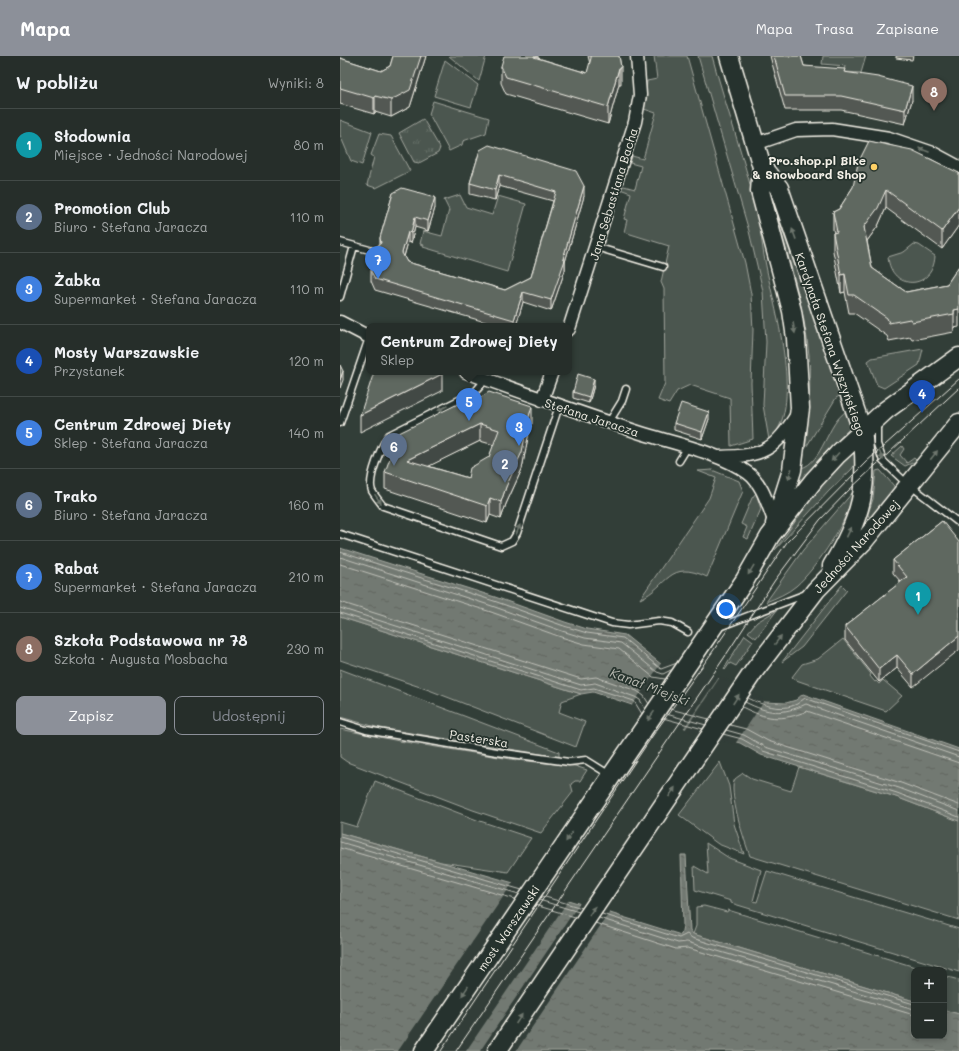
<!DOCTYPE html>
<html lang="pl">
<meta charset="utf-8">
<style>
:root{--surface:#262e2a;--page:#2e3632;--text:#f1f3f6;--muted:#a4a8a8;--line:#424a47;--accent:#8c9099}
body{margin:0;font-family:Mali,sans-serif;background:var(--page);color:var(--text)}
.controls{position:absolute;right:12px;bottom:12px;display:grid;overflow:hidden;border-radius:8px;box-shadow:0 2px 6px #0003}
.controls button{width:36px;height:36px;display:grid;place-items:center;padding:0;border:0;border-bottom:1px solid var(--line);background:var(--surface);color:var(--text);font:20px sans-serif}
.you{position:absolute;left:386px;top:553px;width:14px;height:14px;margin:-10px;border:3px solid #fff;border-radius:50%;background:#1a73e8;box-shadow:0 0 0 6px #1a73e833}
.badge{display:grid;place-items:center;width:26px;height:26px;border-radius:50%;background:var(--accent);color:#fff;font-size:13px;font-weight:700}
.pin{position:absolute;translate:-50% -33px;filter:drop-shadow(0 1px 2px #0008)}
.pin::after{content:'';position:absolute;top:21px;width:14px;height:12px;background:inherit;clip-path:polygon(0 0,100% 0,50% 100%)}
.popup{position:absolute;left:26px;top:267px;width:206px;height:52px;box-sizing:border-box;display:grid;place-content:center;border-radius:8px;background:var(--surface);filter:drop-shadow(0 1px 3px #0005);font-size:13px;white-space:nowrap;color:var(--muted)}
.popup b{font-size:15px;color:var(--text)}
.popup::after{content:'';position:absolute;left:50%;top:100%;margin-left:-8px;border:8px solid transparent;border-top-color:var(--surface)}
.list{margin:0;padding:0;list-style:none}
h2{display:flex;justify-content:space-between;align-items:center;height:52px;margin:0;padding:0 16px;font-size:17px}
h2 small{font-size:13px;font-weight:400;color:var(--muted)}
.list li{display:grid;grid-template-columns:26px 1fr auto;gap:12px;align-items:center;box-sizing:border-box;height:72px;padding:0 16px;border-top:1px solid var(--line)}
.list b{display:block;font-size:15px;white-space:nowrap}
.list p{margin:0;font-size:13px;white-space:nowrap;color:var(--muted)}
.list em{font-size:13px;font-style:normal;color:var(--muted)}
.actions{display:flex;gap:8px;padding:12px 16px}
.actions a{flex:1;padding:9px 0;border:1px solid var(--accent);border-radius:8px;text-align:center;font-size:14px;color:var(--accent)}
.actions .main{background:var(--accent);color:#fff}
.map{position:relative;flex:none;width:619px;height:995px;overflow:hidden}
header{display:flex;align-items:center;gap:24px;box-sizing:border-box;height:56px;padding:0 20px;background:var(--accent);color:#fff}
header strong{font-size:19px}
nav{display:flex;gap:22px;margin-inline-start:auto;font-size:14px}
main{display:flex}
aside{flex:1;background:var(--surface)}
.map>svg:first-child{display:block}
.green{fill:#4c564f;stroke:#a0a49c}
.park{fill:url(#park-tufts);stroke:#a0a49c}
.water{fill:url(#water-ripples);stroke:#a6a9a1}
.pier{fill:#323e38}
.lines{fill:none;stroke-linecap:round;stroke-linejoin:round}
.shore{stroke:#c0c1b9;stroke-width:1}
.lane-casing{stroke:#f4f1e8;stroke-width:9}
.street-casing{stroke:#f4f1e8;stroke-width:15}
.secondary-casing{stroke:#f4f1e8;stroke-width:21}
.lane{stroke:#26332d;stroke-width:6}
.street{stroke:#26332d;stroke-width:12}
.secondary{stroke:#26332d;stroke-width:18}
.tram{stroke:#f4f1e8;stroke-width:1}
.wall{fill:#525953;stroke:#f4f1e8;fill-rule:evenodd}
.shaded-wall{fill:#424944;stroke:#f4f1e8}
.building{fill:#5f6861;stroke:#f4f1e8;fill-rule:evenodd}
.oneway{fill:#6e766e}
.poi-dot{fill:#ffd166;stroke:#26332d;stroke-width:1.5}
.labels{text-anchor:middle;dominant-baseline:central;stroke-width:3.5;stroke-linejoin:round;paint-order:stroke}
.poi-label{font-size:12px;font-weight:bold;fill:#f4f1e8;stroke:#26332d;text-anchor:end}
.street-label{font-size:12px;fill:#f4f1e8;stroke:#26332d}
.water-label{font-size:13px;font-style:italic;fill:#babbb3;stroke:#26332d}
</style>
<header>
<strong>Mapa</strong>
<nav><a>Mapa</a><a>Trasa</a><a>Zapisane</a></nav>
</header>
<main>
<aside>
<h2>W pobliżu<small>Wyniki: 8</small></h2>
<ul class="list">
<li><span class="badge" style="background:#0f9aa8">1</span><div><b>Słodownia</b><p>Miejsce · Jedności Narodowej</p></div><em>80 m</em></li>
<li><span class="badge" style="background:#5c6f8a">2</span><div><b>Promotion Club</b><p>Biuro · Stefana Jaracza</p></div><em>110 m</em></li>
<li><span class="badge" style="background:#3f7fe0">3</span><div><b>Żabka</b><p>Supermarket · Stefana Jaracza</p></div><em>110 m</em></li>
<li><span class="badge" style="background:#1a4fb4">4</span><div><b>Mosty Warszawskie</b><p>Przystanek</p></div><em>120 m</em></li>
<li><span class="badge" style="background:#3f7fe0">5</span><div><b>Centrum Zdrowej Diety</b><p>Sklep · Stefana Jaracza</p></div><em>140 m</em></li>
<li><span class="badge" style="background:#5c6f8a">6</span><div><b>Trako</b><p>Biuro · Stefana Jaracza</p></div><em>160 m</em></li>
<li><span class="badge" style="background:#3f7fe0">7</span><div><b>Rabat</b><p>Supermarket · Stefana Jaracza</p></div><em>210 m</em></li>
<li><span class="badge" style="background:#8d6e63">8</span><div><b>Szkoła Podstawowa nr 78</b><p>Szkoła · Augusta Mosbacha</p></div><em>230 m</em></li>
</ul>
<div class="actions"><a class="main">Zapisz</a><a>Udostępnij</a></div>
</aside>
<div class="map">
<svg width="619" height="995" viewBox="0 0 619 995">
<defs>
<pattern id="park-tufts" width="24" height="20" patternUnits="userSpaceOnUse"><rect width="24" height="20" fill="#4c564f"/><path d="M3 7l-1-3M5 7V3M7 7l1-3M15 17l-1-3M17 17v-4M19 17l1-3" fill="none" stroke="#666f68"/></pattern>
<pattern id="water-ripples" width="26" height="14" patternUnits="userSpaceOnUse"><rect width="26" height="14" fill="#727972"/><path d="M2 4q2-2 4 0t4 0M15 11q2-2 4 0t4 0" fill="none" stroke="#60635e"/></pattern>
</defs>
<rect width="100%" height="100%" fill="#323e38"/>
<filter id="ink" filterUnits="userSpaceOnUse"><feTurbulence type="fractalNoise" baseFrequency=".025" numOctaves="2"/><feDisplacementMap in="SourceGraphic" scale="8" xChannelSelector="R" yChannelSelector="G"/><feConvolveMatrix kernelMatrix="1 2 1 2 8 2 1 2 1" color-interpolation-filters="sRGB"/></filter>
<g filter="url(#ink)">
<path class="green" d="M109 0H146L139 25Z
M314 0H347L405 207 411 238 413 274 411 327 413 383 391 390 390 342 350 329 337 335 329 348 318 344 325 327 324 233 321 226 329 190 284 176 287 164 284 163 291 137 280 133 284 130 295 133 301 110 290 107 292 100 303 103 316 57 304 53 307 25 317 23Z
M358 0H372C386 51 404 101 416 152 421 172 422 194 427 215 435 254 465 355 429 384L423 349 426 286 423 235 409 175Z
M483 0H526L521 17 504 16 505 10 482 8Z
M105 4 138 29 131 51 94 40Z
M93 45 149 62 146 77 123 85 122 89 109 95 89 58Z
M0 64 32 76 22 109 11 105 0 79Z
M39 78 51 80 70 115 36 132 27 129 34 101 31 99Z
M120 139 126 151 152 159 158 140 186 148 167 216 83 191 84 189 80 188 83 175 102 180 109 154 104 144Z
M434 151 501 339 496 342 465 393C469 362 471 331 469 299 464 249 448 200 434 151Z
M574 188 579 189 595 200C593 235 551 235 548 201L564 196Z
M583 293 579 309 544 332 537 329 528 305 532 302Z
M507 355 511 371 479 403 459 429 457 428 461 412C483 407 487 366 507 355Z
M562 390 564 393 560 399 567 407 574 402 577 405 565 410 551 400Z
M514 394 516 395V406L512 413 489 435 435 494 479 432Z
M372 414 399 425 403 435 367 521C328 503 329 530 300 543L369 442 376 422 358 415Z
M540 414 554 430V432L533 460 529 461 528 458 533 443 536 415Z
M513 436C511 461 476 513 456 530 448 537 436 542 426 546L463 494Z
M416 437 421 453 408 483 403 481 407 471 401 468 412 442Z
M502 529 507 534 462 591 442 606Z
M437 554 416 582 408 576 417 566Z
M0 561 241 638 222 645 219 656 245 666 236 691 89 634 0 604Z
M405 579 413 585 396 610 390 607 385 614 384 613Z
M503 583 531 618 530 620 535 626 536 625 539 628 543 624 562 640 546 655 456 624 452 621 462 608 478 603Z
M0 613 219 696V701L40 672 0 661Z
M0 673 59 685 177 704 235 710 247 714 240 725H235L231 728 233 736 201 777 133 754 7 706 0 701Z
M380 706 389 730 394 768 404 798 378 788 339 759Z
M459 711 556 741 619 765V864L410 800C405 786 387 734 395 723 397 721 401 719 403 717L412 723 451 735Z
M35 725 137 764 191 782 168 816 101 806 0 777V766L17 771Z
M366 787 389 802 421 814 413 845 417 846 427 815 619 873V916L391 847V845L355 834 354 810 368 818Z
M364 850 387 856 388 854 585 914H574V945L353 878 356 870V851Z
M604 920 619 924V958L604 954Z"/>
<path class="park" d="M83 63 100 92 98 97 79 107 74 106 59 77Z"/>
<path class="water" d="M0 492 155 541 225 566 247 573 285 579 322 609 337 602 425 646 446 647 456 644 463 638 619 693V765L556 741 421 699 400 687 338 670 298 661 292 649 253 636 241 638 0 561Z
M0 777 170 826 341 879 343 870 341 799H346L350 874 353 878 574 945V980H604V954L619 958V995H0Z"/>
<path class="pier" d="M336 600 379 621 343 673 298 663 291 651 322 606Z
M380 621 425 644 395 688 345 674Z
M174 825 230 842 126 995H58Z
M241 845 271 854 176 995H140Z"/>
<g class="lines">
<path class="shore" d="M0 496 154 545 224 570 247 577 283 582 321 613 337 607
M0 501 152 550 222 575 245 582 281 587 317 616 323 618 331 614
M0 508 151 556 221 581 244 588 279 593 313 621 325 623
M0 546 241 623 256 621 297 635 304 640 309 648
M0 552 241 629 255 627 295 641 300 644 305 653
M0 557 241 634 254 632 294 645 302 658
M408 642C423 649 440 656 457 648 460 646 462 644 465 642L619 696
M405 646C429 658 442 659 466 648L619 701
M402 651C426 663 441 666 467 655L619 707
M330 653 369 663
M326 658 366 669
M323 662 363 673
M390 669 406 673 428 685 561 727 619 749
M386 674 404 679 425 691 559 732 619 755
M383 678 402 683 423 695 557 737 619 761
M0 781 182 834
M0 786 179 838
M0 792 175 843
M202 840 242 852
M199 844 239 856
M195 849 235 861
M262 858 339 882 347 878 352 882 574 948
M259 862 338 887 347 886 574 953
M255 867 336 893 348 892 574 959"/>
<g class="lane-casing">
<path id="lane" d="M0 186 37 196
M256 191 323 211
M0 241 14 190
M146 323 135 336 49 379C42 388 27 423 32 435 35 440 40 446 43 450L161 490 172 485 177 477 219 350
M269 366 282 345 286 333
M537 366V388L543 405 562 423 619 467
M0 367 29 282
M339 405 347 392
M0 478 272 567 288 569 319 565 332 567 348 576
M379 571 466 538
M0 666 26 674 157 696 229 706 246 704 270 719"/>
</g>
<g class="street-casing">
<path id="street" d="M415 88 456 74 492 73 549 82 593 97 619 111
M0 266 29 281
M229 273 295 66 300 39 297 0
M126 316C184 337 242 358 301 377 333 387 381 397 408 417 423 428 428 450 435 467
M202 344 212 316
M379 401C425 400 433 395 458 357"/>
</g>
<g class="secondary-casing">
<path id="secondary" d="M389 0 422 111 420 135 452 255 456 282 460 352 452 414 435 468
M422 111 439 132 522 374C529 430 522 461 492 510
M84 995 405 524 430 480 474 424 498 398 546 354 619 301
M157 995 414 615 476 534 523 486 619 367"/>
</g>
<use href="#lane" class="lane"/>
<use href="#street" class="street"/>
<use href="#secondary" class="secondary"/>
<path class="tram" d="M101 995 313 679 371 598 447 486 526 406 619 323
M116 995 384 602 435 524 480 464 508 435 619 332"/>
</g>
<path class="wall" d="M53 0H86L70 51 51 61 35 56 34 58 0 48V2L41 15 50 10Z
M198 0V2L247 17 250 8 248 0H279L281 11V28H279L268 68 166 38 161 27V10Z
M430 0H461L464 10 505 16 572 44 565 68 501 54H445Z
M556 0H573L572 4 556 2Z
M140 94 244 140 225 206V214L211 255 183 246 176 270H159L35 234 31 225V215L40 188V182L53 137 95 152 88 175 75 171 71 187 68 186 64 201 67 206 165 234 191 221 213 145 159 130 155 144 130 138V127Z
M619 117V169L602 193 546 152 538 170 527 185 532 212 566 236 607 228 619 210 614 276 572 284 570 281 549 285 547 280 514 257H509L505 236 501 237 493 195V177L494 176 493 174V156L499 153 513 131Z
M254 329 249 347 233 342V336Z
M138 343 192 367 188 381 182 413 166 448 161 463 150 459 147 467 45 433V416ZM140 385 154 389 149 401 128 422 88 410Z
M369 363 362 383 334 374V367Z
M602 465 573 631 557 612 539 626 505 584V570L561 526 553 517V504Z"/>
<path class="shaded-wall" d="M81 0H86L70 51 51 61V44Z
M279 12V28L268 68V51Z
M572 30V44L565 68V54Z
M35 40V56L34 58V42Z
M159 119V130L155 144V134Z
M244 130V140L225 206V214L211 255V244Z
M546 134V152L538 170 524 189V171Z
M95 141V152L88 175V165Z
M619 151V169L602 193V175Z
M75 161V171L71 187V177Z
M68 176V186L62 207V197Z
M505 218V236L501 237V219Z
M183 236V246L176 270H174V264Z
M619 253V271L614 272V254Z
M3 315V324L0 332V324Z
M102 318V335L20 376V359Z
M254 323V329L249 347V341Z
M192 350V367L188 381 182 413 166 448 161 463V446Z
M369 356V363L362 383V376Z
M140 368V385L67 421V404Z
M150 442V459L147 467V450Z
M619 580V594L573 631V618Z
M557 599V612L539 626V613Z"/>
<path class="building" d="M53 0H81L70 34 51 44 35 40 34 42 0 32V2L41 15 50 10Z
M164 0H194V1L247 17 251 2V0H279L281 11 279 12 268 51 166 21 161 10Z
M434 0H461L464 10 505 13 504 16 538 21 572 30 565 54 501 40H445Z
M529 85 572 94 619 117V151L602 175 546 134 538 152 524 171 532 212 566 236 607 228 619 210V253L614 254V258L572 266 570 263 549 267 547 262 514 239H509L505 218 501 219 493 177 497 176 493 156 499 153 513 131 518 107Z
M149 89 236 115 244 130 223 203 225 204 211 244 183 236 174 264 35 223 31 215 37 190 41 187 40 182 53 137 62 132 95 141 88 165 75 161 71 177 68 176 62 197 67 206 165 234 191 221 216 136 159 119 155 134 130 127 140 94Z
M0 309 3 315 0 324Z
M34 316H95L102 318 20 359Z
M238 318 254 323 249 341 233 336Z
M149 336 192 350 188 364 182 396 166 431 161 446 150 442 147 450 45 416 59 377 136 339 138 343ZM140 368 159 374 149 401 130 412 128 422 67 404Z
M341 347 369 356 362 376 334 367Z
M602 465 619 486V580L573 618 557 599 539 613 505 570 567 521 553 504Z"/>
<defs><path id="oneway-solid" d="M-6-.8H1V-3.2L6.5 0L1 3.2V.8H-6Z"/></defs>
<g class="oneway">
<use href="#oneway-solid" transform="translate(584 94) rotate(-159)"/>
<use href="#oneway-solid" transform="translate(454 178) rotate(-110)"/>
<use href="#oneway-solid" transform="translate(454 272) rotate(80)"/>
<use href="#oneway-solid" transform="translate(103 352) rotate(153)"/>
<use href="#oneway-solid" transform="translate(541 399) rotate(66)"/>
<use href="#oneway-solid" transform="translate(594 399) rotate(-52)"/>
<use href="#oneway-solid" transform="translate(495 401) rotate(132)"/>
<use href="#oneway-solid" transform="translate(450 418) rotate(107)"/>
<use href="#oneway-solid" transform="translate(38 443) rotate(55)"/>
<use href="#oneway-solid" transform="translate(178 474) rotate(-68)"/>
<use href="#oneway-solid" transform="translate(509 476) rotate(-65)"/>
<use href="#oneway-solid" transform="translate(411 514) rotate(121)"/>
<use href="#oneway-solid" transform="translate(438 584) rotate(-53)"/>
<use href="#oneway-solid" transform="translate(396 643) rotate(-57)"/>
<use href="#oneway-solid" transform="translate(311 660) rotate(125)"/>
<use href="#oneway-solid" transform="translate(332 736) rotate(-56)"/>
<use href="#oneway-solid" transform="translate(229 781) rotate(124)"/>
<use href="#oneway-solid" transform="translate(252 855) rotate(-56)"/>
<use href="#oneway-solid" transform="translate(125 935) rotate(124)"/>
<use href="#oneway-solid" transform="translate(179 963) rotate(-56)"/>
</g>
</g>
<circle class="poi-dot" cx="534" cy="111" r="4"/>
<g class="labels">
<g class="poi-label">
<text x="526" y="104">Pro.shop.pl Bike<tspan x="526" dy="14">&amp; Snowboard Shop</tspan></text>
</g>
<g class="street-label">
<text transform="translate(273 138) rotate(-73)">Jana Sebastiana Bacha</text>
<text transform="translate(491 288) rotate(71)">Kardynała Stefana Wyszyńskiego</text>
<text transform="translate(252 361) rotate(18)">Stefana Jaracza</text>
<text transform="translate(516 490) rotate(-48)">Jedności Narodowej</text>
<text transform="translate(139 682) rotate(9)">Pasterska</text>
<text transform="translate(168 872) rotate(-56)">most Warszawski</text>
</g>
<g class="water-label">
<text transform="translate(310 630) rotate(21)">Kanał Miejski</text>
</g>
</g>
</svg>
<div class="controls">
<button>+</button>
<button>−</button>
</div>
<div class="you"></div>
<div class="pin badge" style="left:578px;top:559px;background:#0f9aa8">1</div>
<div class="pin badge" style="left:165px;top:427px;background:#5c6f8a">2</div>
<div class="pin badge" style="left:179px;top:390px;background:#3f7fe0">3</div>
<div class="pin badge" style="left:582px;top:357px;background:#1a4fb4">4</div>
<div class="pin badge" style="left:129px;top:365px;background:#3f7fe0">5</div>
<div class="popup"><b>Centrum Zdrowej Diety</b>Sklep</div>
<div class="pin badge" style="left:54px;top:410px;background:#5c6f8a">6</div>
<div class="pin badge" style="left:38px;top:223px;background:#3f7fe0">7</div>
<div class="pin badge" style="left:594px;top:55px;background:#8d6e63">8</div>
</div>
</main>
